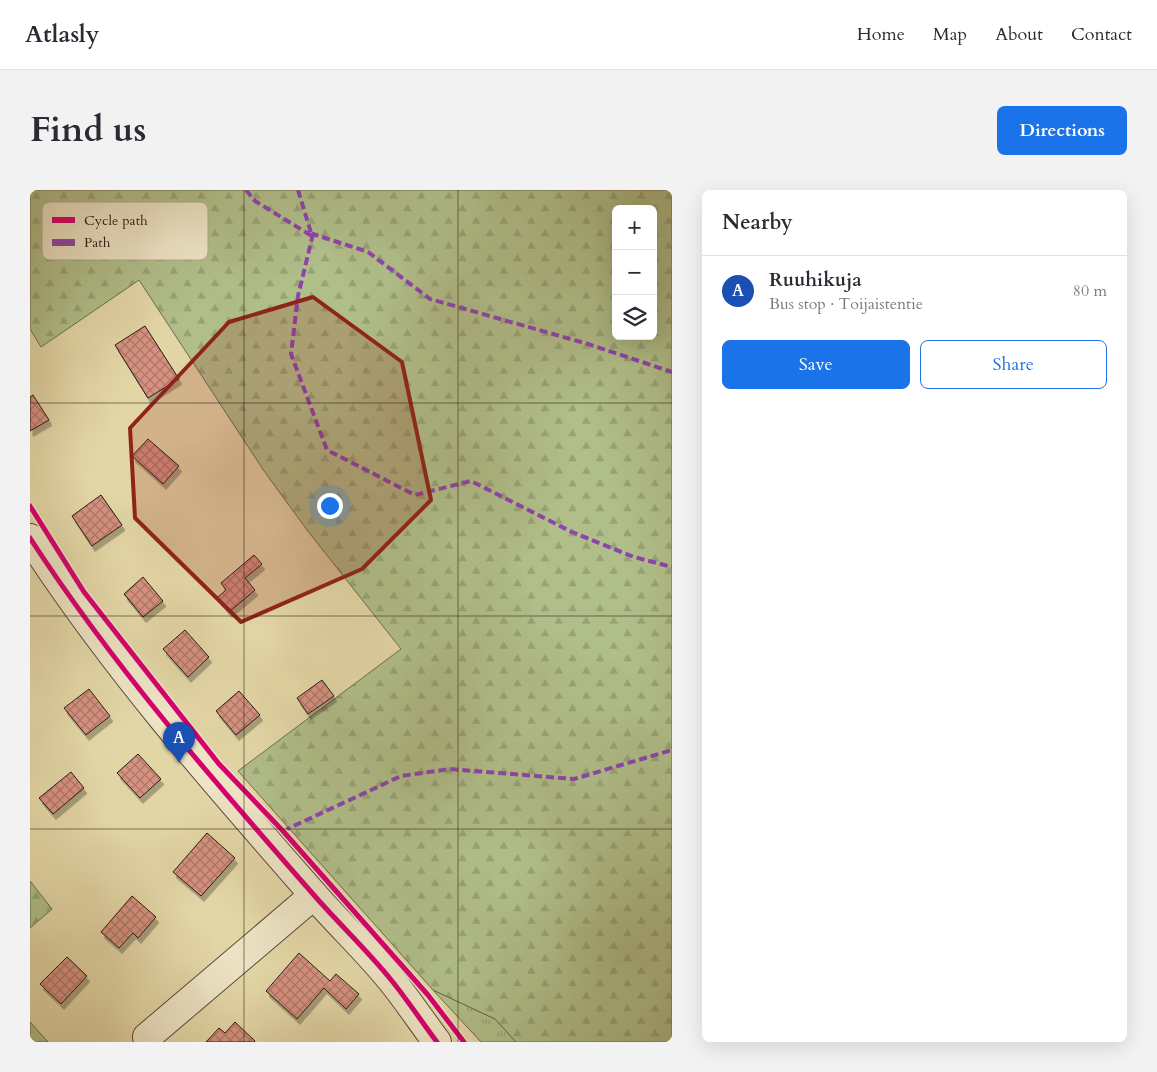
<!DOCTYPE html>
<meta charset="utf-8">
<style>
:root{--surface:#fff;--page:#f2f2f3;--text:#2b2b33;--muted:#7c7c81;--line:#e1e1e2;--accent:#1a73e8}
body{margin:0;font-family:Cardo,serif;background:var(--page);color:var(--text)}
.controls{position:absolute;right:15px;top:15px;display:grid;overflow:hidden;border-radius:8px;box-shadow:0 5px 20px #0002}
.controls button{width:45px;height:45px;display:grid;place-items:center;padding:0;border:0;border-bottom:1px solid var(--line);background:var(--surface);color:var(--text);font:25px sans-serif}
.you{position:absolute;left:299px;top:315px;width:18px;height:18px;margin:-12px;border:4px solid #fff;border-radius:50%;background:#1a73e8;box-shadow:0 0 0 8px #1a73e833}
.badge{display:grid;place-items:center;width:32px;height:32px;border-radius:50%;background:var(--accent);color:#fff;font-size:16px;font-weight:700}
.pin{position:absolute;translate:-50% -41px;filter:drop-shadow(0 1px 2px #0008)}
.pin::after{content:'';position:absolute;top:26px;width:18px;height:15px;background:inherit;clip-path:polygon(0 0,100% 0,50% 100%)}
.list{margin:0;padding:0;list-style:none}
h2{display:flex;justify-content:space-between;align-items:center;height:65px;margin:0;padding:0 20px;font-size:21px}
h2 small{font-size:16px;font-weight:400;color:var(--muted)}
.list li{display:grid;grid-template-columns:32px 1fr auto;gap:15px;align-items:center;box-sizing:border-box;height:70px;padding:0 20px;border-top:1px solid var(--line)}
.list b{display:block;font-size:19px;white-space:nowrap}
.list p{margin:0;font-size:16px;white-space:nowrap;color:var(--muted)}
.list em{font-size:16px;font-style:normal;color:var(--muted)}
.actions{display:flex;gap:10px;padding:15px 20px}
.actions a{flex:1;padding:11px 0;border:1px solid var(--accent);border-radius:8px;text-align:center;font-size:18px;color:var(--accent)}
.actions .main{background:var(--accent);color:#fff}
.icon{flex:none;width:28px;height:28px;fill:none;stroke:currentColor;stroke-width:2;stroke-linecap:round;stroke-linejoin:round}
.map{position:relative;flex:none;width:642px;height:852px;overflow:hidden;border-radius:8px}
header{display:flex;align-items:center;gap:30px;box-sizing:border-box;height:70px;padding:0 25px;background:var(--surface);border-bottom:1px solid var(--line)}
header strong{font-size:24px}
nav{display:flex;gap:28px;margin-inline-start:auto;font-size:18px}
.intro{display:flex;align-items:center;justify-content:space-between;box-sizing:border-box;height:120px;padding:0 30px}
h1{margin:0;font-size:35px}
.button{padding:12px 22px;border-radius:8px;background:var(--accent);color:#fff;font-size:18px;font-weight:700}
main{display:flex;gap:30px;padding:0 30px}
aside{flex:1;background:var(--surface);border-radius:8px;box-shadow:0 5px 20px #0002}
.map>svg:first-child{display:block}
.grass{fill:url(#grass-tufts);stroke:#6c6c4e}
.forest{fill:url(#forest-firs);stroke:#6c6c4e;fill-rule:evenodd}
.building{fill:url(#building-cross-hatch);stroke:#291b14;filter:url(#shadow)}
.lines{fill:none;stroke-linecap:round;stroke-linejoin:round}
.minor-casing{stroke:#584a38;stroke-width:30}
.minor{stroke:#ede4c5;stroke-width:28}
.quiet{stroke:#8e44ad;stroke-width:4;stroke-dasharray:8 4;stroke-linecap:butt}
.cycleway-casing{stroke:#ede4c5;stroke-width:8}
.cycleway{stroke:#d6006c;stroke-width:5}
.marked{fill:#8f2418;fill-opacity:0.2;stroke:#8f2418;stroke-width:4;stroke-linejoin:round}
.grid{fill:none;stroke:#291b14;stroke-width:1;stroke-opacity:0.55}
.key{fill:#ede4c5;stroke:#b2a890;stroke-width:1}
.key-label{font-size:14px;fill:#291b14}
</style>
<header>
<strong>Atlasly</strong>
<nav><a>Home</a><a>Map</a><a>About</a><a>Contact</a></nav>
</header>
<div class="intro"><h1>Find us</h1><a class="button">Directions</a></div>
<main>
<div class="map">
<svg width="642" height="852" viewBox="0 0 642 852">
<defs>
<pattern id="grass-tufts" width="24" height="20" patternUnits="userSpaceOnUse" patternTransform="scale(1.25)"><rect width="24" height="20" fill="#b0be89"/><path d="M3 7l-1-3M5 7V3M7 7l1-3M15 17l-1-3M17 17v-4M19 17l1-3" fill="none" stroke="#97a375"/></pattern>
<pattern id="forest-firs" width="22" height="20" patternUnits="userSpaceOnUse" patternTransform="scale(1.25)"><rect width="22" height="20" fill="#b0be89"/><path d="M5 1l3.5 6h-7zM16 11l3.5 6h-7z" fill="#97a375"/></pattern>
<pattern id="building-cross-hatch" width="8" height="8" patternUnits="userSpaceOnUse" patternTransform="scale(1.25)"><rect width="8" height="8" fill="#d69280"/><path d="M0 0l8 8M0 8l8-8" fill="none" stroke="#ae7668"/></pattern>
<filter id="shadow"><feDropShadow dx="3" dy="5.5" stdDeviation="0" flood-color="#0004"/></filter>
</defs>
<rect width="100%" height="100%" fill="#e3d6a6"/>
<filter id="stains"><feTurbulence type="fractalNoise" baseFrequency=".004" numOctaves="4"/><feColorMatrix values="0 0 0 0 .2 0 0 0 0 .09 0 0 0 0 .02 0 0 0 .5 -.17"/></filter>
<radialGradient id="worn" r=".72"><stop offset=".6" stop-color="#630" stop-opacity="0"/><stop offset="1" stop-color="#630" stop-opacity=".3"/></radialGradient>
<path class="grass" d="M403 800 465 829 486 852H451Z"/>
<path class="forest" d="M0 0H642V852H486L465 829 403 800 208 581 371 459 277 340 234 281 109 90 11 157 0 139ZM586 19H623V146H586Z
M0 691 22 719 0 738Z
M0 832 18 852H0Z"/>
<path class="building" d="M115 136 149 189 118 208 85 155Z
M3 205 19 230 0 241V207Z
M118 249 149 276 133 294 102 266Z
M71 305 92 335 62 356 42 326Z
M224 365 232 374 215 388 225 400 199 422 187 408 196 400 191 393Z
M113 387 133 411 113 427 94 404Z
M155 440 179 467 158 487 133 459Z
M292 490 304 506 278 524 267 508Z
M59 499 80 526 56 545 34 518Z
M209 501 230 525 206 545 186 521Z
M108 564 131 589 110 608 87 583Z
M41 582 54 598 23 624 9 608Z
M177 643 205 668 171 706 143 682Z
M102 706 126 727 108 748 103 743 89 758 71 742Z
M269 763 300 791 306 784 329 804 316 819 294 798 267 829 236 801Z
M37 767 57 786 31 814 10 794Z
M205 832 225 851 224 852H176L189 838 195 843Z"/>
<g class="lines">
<g class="minor-casing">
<path id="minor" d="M0 348C83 476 183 590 283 704 309 734 338 761 362 791 378 811 392 832 407 852
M117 847 284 705"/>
</g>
<use href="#minor" class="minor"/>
<path class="quiet" d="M216 0 225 11 282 46
M268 0 282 46 283 44 338 62 400 109 558 154 642 182
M283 44 268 106 261 164 297 260 385 305 441 291 542 342 604 367 642 377
M253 641 371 586 420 579 544 589 642 560"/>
<g class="cycleway-casing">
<path id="cycleway" d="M0 316 54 402 189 574 253 641 398 805 434 852
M0 348C83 476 183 590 283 704 309 734 338 761 362 791 378 811 392 832 407 852"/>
</g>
<use href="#cycleway" class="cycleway"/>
</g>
<path class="marked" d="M283 107 372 172 401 310 332 379 211 432 105 328 100 238 199 132Z"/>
<path class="grid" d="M214 0V852M428 0V852M0 213H642M0 426H642M0 639H642"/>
<rect x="12" y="12" width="166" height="58" rx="8" class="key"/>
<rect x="22" y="27" width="23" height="6" fill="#d6006c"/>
<rect x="22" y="49" width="23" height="7" fill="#8e44ad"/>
<g class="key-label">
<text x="54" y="35">Cycle path</text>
<text x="54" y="57">Path</text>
</g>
<rect width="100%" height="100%" filter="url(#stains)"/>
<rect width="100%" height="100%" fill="url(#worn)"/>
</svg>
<div class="controls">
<button>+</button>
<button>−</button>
<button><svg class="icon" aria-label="layers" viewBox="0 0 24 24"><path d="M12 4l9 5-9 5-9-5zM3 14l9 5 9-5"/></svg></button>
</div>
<div class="you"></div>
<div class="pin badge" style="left:149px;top:573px;background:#1a4fb4">A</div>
</div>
<aside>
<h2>Nearby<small></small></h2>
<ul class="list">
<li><span class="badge" style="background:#1a4fb4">A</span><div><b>Ruuhikuja</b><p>Bus stop · Toijaistentie</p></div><em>80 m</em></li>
</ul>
<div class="actions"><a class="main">Save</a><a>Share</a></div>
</aside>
</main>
